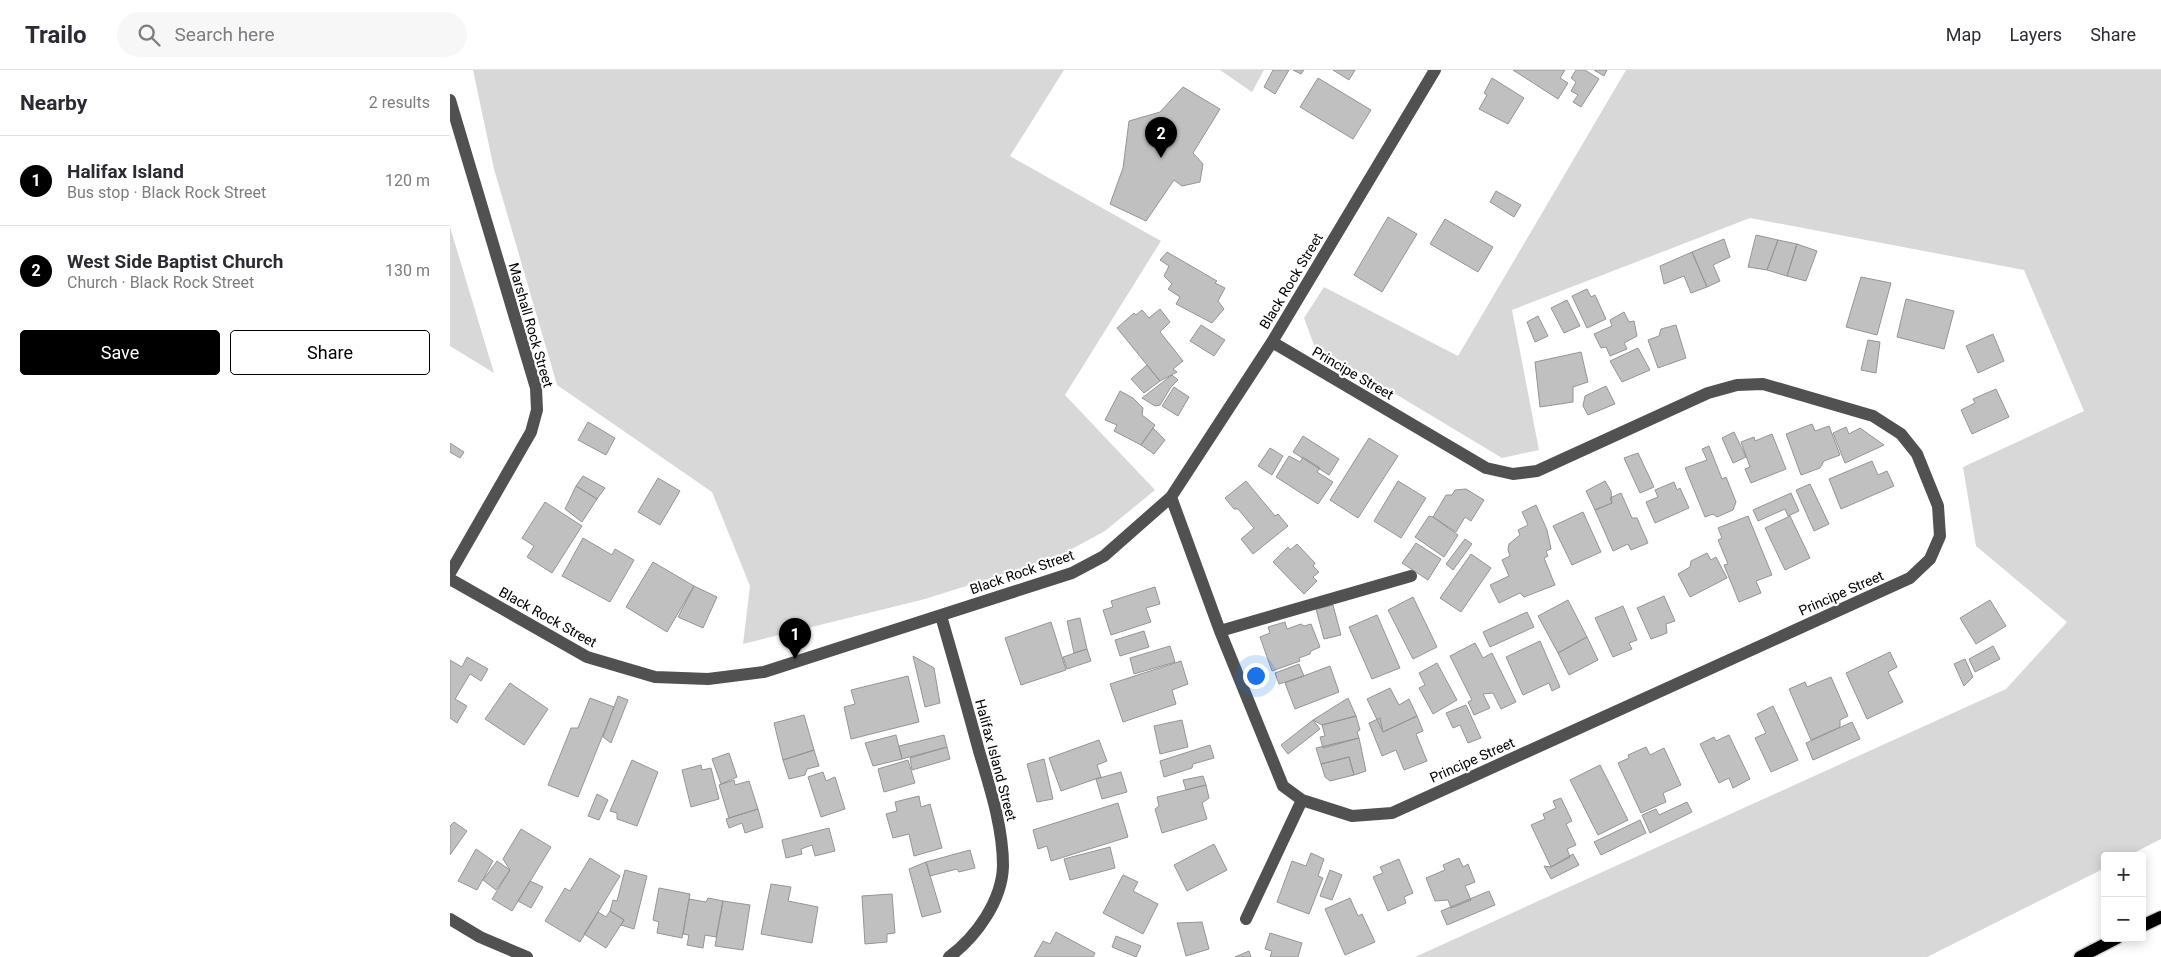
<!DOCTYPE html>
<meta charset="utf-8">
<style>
:root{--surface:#fff;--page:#f7f7f7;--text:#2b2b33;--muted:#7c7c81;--line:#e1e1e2;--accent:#000}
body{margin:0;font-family:Roboto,sans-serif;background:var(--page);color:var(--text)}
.controls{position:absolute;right:15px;bottom:15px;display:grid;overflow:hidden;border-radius:5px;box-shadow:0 2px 12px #0003}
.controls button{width:45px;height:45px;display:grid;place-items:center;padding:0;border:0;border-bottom:1px solid var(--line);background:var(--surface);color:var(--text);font:25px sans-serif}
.you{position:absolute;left:805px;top:605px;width:18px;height:18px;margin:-12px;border:4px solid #fff;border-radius:50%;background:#1a73e8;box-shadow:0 0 0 8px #1a73e833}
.badge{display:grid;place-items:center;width:32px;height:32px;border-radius:50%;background:var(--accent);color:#fff;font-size:16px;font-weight:700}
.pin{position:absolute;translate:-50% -41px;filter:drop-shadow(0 1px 2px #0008)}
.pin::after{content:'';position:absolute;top:26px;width:18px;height:15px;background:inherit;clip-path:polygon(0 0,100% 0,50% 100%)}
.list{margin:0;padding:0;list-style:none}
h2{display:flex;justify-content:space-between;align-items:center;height:65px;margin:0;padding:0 20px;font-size:21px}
h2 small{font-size:16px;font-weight:400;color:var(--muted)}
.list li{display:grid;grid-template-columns:32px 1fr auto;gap:15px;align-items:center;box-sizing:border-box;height:90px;padding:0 20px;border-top:1px solid var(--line)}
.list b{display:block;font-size:19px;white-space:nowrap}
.list p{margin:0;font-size:16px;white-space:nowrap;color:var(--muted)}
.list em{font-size:16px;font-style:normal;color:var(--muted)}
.actions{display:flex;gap:10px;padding:15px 20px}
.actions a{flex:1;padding:11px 0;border:1px solid var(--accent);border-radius:5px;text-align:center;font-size:18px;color:var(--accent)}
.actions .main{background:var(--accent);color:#fff}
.icon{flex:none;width:28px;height:28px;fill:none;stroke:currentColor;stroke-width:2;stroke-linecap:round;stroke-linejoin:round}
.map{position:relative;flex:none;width:1711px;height:887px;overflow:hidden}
header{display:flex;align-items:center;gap:30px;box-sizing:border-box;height:70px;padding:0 25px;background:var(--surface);border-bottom:1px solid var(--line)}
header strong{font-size:24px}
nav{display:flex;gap:28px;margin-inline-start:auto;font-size:18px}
.search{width:350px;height:45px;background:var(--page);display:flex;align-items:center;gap:12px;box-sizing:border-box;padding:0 18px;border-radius:28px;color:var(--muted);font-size:19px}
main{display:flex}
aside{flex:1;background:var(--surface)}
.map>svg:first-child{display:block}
.green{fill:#d8d8d8}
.building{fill:#c0c0c0;stroke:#959595}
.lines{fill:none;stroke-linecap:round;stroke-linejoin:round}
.major-casing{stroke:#dbdbdb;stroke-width:15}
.minor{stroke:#515151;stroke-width:12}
.major{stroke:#000;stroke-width:12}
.labels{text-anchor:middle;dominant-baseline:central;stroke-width:4.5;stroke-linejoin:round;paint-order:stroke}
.street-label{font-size:14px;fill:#000;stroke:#fff}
</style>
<header>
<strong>Trailo</strong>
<div class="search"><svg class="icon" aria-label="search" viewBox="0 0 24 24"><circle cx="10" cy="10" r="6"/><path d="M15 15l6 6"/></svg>Search here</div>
<nav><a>Map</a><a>Layers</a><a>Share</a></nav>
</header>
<main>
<aside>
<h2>Nearby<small>2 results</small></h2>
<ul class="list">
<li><span class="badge">1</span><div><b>Halifax Island</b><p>Bus stop · Black Rock Street</p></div><em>120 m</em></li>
<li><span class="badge">2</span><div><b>West Side Baptist Church</b><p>Church · Black Rock Street</p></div><em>130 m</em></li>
</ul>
<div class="actions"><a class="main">Save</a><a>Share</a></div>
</aside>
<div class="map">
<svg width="1711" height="887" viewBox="0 0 1711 887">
<rect width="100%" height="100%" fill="#fff"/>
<path class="green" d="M23 0H614L560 86 711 171 615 325 705 420 655 461 605 488 475 529 293 574 300 516 262 422 107 315 44 99Z
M770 0H814L802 22Z
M1176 0H1711V769L1678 786H1655V798L1477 887H965L1556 619 1617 552 1526 476 1513 397 1634 341 1574 200 1300 148 1062 240 1089 380 1052 388 864 275 854 248 874 217 1008 286Z
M0 157 44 303 0 276Z"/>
<path class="building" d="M823 0H839L825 24 814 17Z
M843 0H854L851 4Z
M883 0H905L899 10Z
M1063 0H1115L1110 8 1118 13 1108 29Z
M1126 0H1135L1149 9 1131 37 1123 32 1128 25 1121 21 1126 12 1121 8Z
M1144 0H1157L1154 6Z
M868 8 921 40 903 69 850 37Z
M1042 8 1074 28 1058 54 1029 39 1037 25 1034 23Z
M733 17 770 39 743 83 753 94 750 112 732 116 724 110 696 151 660 134 673 98 679 51 710 42Z
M1046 121 1071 135 1064 147 1040 132Z
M938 147 967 164 932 222 904 205Z
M995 149 1043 177 1028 202 980 174Z
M1306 165 1328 170 1317 200 1298 197Z
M1274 169 1280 187 1263 195 1270 211 1257 217 1242 182Z
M1328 170 1347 174 1337 206 1317 200Z
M1347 174 1367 181 1356 211 1337 206Z
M717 182 767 211 765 213 775 218 768 231 774 239 762 253 726 234 730 227 718 219 722 214 714 206 719 196 710 190Z
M1242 182 1257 217 1241 223 1234 206 1214 214 1210 196Z
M1411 207 1441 213 1427 265 1396 257Z
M1137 219 1141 227 1145 225 1156 249 1137 258 1122 226Z
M1456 229 1504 241 1494 279 1447 267Z
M1117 230 1130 256 1114 263 1101 238Z
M710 239 720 252 710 262 733 291 723 299 727 302 710 311 667 258 684 243 686 245 692 240 699 248Z
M1174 242 1179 252 1184 251 1187 266 1174 273 1177 279 1160 286 1156 277 1151 278 1144 264 1162 256 1160 250Z
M1088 246 1098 266 1085 272 1077 252Z
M751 255 775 270 764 286 740 271Z
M1226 255 1236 288 1208 298 1198 270 1209 266 1211 259Z
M1543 264 1554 291 1528 303 1516 276Z
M1418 270 1430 272 1426 303 1411 300Z
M1188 278 1200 300 1172 312 1160 291Z
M1131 282 1138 312 1123 317V332L1090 337 1085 292Z
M697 295 710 311 694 323 681 309Z
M722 305 728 310 721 317 710 335 705 336 692 328Z
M1156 316 1165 334 1138 345 1133 336 1135 326Z
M724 317 739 327 728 346 712 336Z
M1546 319 1559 347 1522 364 1511 340 1525 333 1523 329Z
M670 321 683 328 693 338 692 345 705 355 691 375 664 361 667 355 655 350Z
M138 352 165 368 156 385 128 370Z
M1362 354 1365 361 1379 356 1390 385 1374 391 1370 398 1351 405 1336 364Z
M1396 357 1399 364 1410 358 1434 375 1395 393 1383 363Z
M703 358 715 370 704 384 691 375Z
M1284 362 1296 387 1283 393 1272 368Z
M1322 364 1336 399 1301 413 1295 399 1300 397 1291 372 1304 367 1305 371Z
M853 366 889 389 879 405 843 382Z
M919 368 948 386 908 448 880 430Z
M0 373 14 382 10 388 0 382Z
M1259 376 1272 409 1276 407 1286 432 1283 440 1267 447 1263 444 1255 447 1235 398 1257 390 1252 379Z
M820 378 833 386 822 405 808 396Z
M1188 383 1204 417 1190 423 1174 388Z
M839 386 850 392 853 387 870 398 867 402 883 412 868 434 826 407Z
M1422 391 1428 405 1437 401 1444 416 1391 439 1379 409Z
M133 406 155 418 147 429 126 416Z
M208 408 230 421 210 455 188 442Z
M796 411 825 446 828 444 838 456 803 484 791 469 804 458 788 439H784L775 428Z
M948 411 976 428 951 468 924 451Z
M1155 411 1161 421 1162 433 1145 440 1136 421Z
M1224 412 1227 420 1230 418 1239 438 1205 453 1196 432 1208 427 1205 420Z
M1360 414 1379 454 1364 461 1346 420Z
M126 416 147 429 132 452 115 439Z
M1016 419 1034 430 1021 451 1015 447 1006 462 983 447 996 425H1002L1005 420Z
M1171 423 1182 448H1187L1198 473 1181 480 1178 474 1163 481 1145 440 1162 433 1160 428Z
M1341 423 1349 441 1338 446 1335 439 1308 451 1303 440Z
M95 432 132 456 102 503 77 487 84 476 72 468Z
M1086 435 1097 460 1101 479 1096 481 1098 486 1094 488 1105 515 1074 527 1070 523 1049 533 1040 515 1059 506 1052 490 1060 486 1058 480 1059 474 1070 465 1068 460 1078 455 1072 442Z
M1133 442 1151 482 1122 495 1103 456Z
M979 446 983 447 1008 465 994 487 965 467Z
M1298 446 1322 505 1306 511 1311 523 1289 532 1274 495 1278 494 1268 470 1272 468 1268 458Z
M1340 446 1360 488 1335 500 1315 458Z
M133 468 162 485 165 479 184 490 160 532 112 506Z
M1015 469 1022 474 1003 500 996 494Z
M966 473 991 489 978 510 952 493Z
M847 474 865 493 863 496 869 502 863 507 867 511 854 524 823 492 838 477 840 480Z
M1257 483 1261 490 1266 487 1277 508 1240 527 1228 504 1240 497 1241 491Z
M1021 484 1041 498 1011 542 990 528Z
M203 492 244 516 217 562 176 537Z
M244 516 267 527 253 558 228 547Z
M705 517 710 534 696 538 701 552 661 565 653 540 663 537 661 531Z
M1214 526 1225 551 1216 554 1217 563 1201 569 1187 538Z
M963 527 987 577 963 589 938 540Z
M1118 530 1137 567 1108 583 1088 546Z
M1540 530 1556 556 1526 574 1510 548Z
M883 535 891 565 874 569 866 539Z
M1173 536 1187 570 1179 573 1182 579 1163 587 1145 548Z
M1077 542 1084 557 1040 577 1033 562Z
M927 545 950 598 922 609 899 557Z
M630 548 637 579 624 583 617 551Z
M601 552 616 600 571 615 555 568Z
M835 552 837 559 851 554 854 556 861 554 870 577 861 581 860 584 849 588 850 591 822 601 810 567 820 563 818 557Z
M694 561 699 577 670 586 665 570Z
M1137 567 1148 590 1119 605 1108 583Z
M1090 571 1110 617 1102 621 1099 613 1073 625 1056 587Z
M1025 573 1033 588 1042 583 1066 632 1051 639 1043 623 1033 624 1040 638 1024 645 1018 632 1022 630 1000 586Z
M720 576 725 592 684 604 680 588Z
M1543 576 1550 589 1525 602 1519 589Z
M637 579 641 591 617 599 613 587Z
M1440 582 1447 597 1438 602 1453 632 1417 649 1396 603Z
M463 586 484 598 490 633 475 637Z
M17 587 38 599 31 611 20 604 5 629 17 636 7 653 0 648V590L12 597Z
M1515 589 1523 607 1514 616 1504 594Z
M731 591 738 614 722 620 726 634 673 652 660 614Z
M987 593 1007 630 983 644 969 618 975 615 969 603Z
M849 594 854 606 829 614 825 603Z
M880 596 889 622 845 639 835 613Z
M458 606 469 652 401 669 394 637 405 634 401 620Z
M1381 607 1398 646 1390 650V657L1361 670 1339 619 1355 612 1357 617Z
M60 613 98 639 74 675 35 649Z
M940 618 949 635 959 629 967 646 933 662 917 629Z
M168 626 178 630 161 673 153 667Z
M140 628 164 637 128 727 98 715 121 658H128Z
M898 628 906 646 872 655 863 650Z
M1016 635 1031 668 1018 673 1010 655 1003 658 996 643Z
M1323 636 1348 690 1321 702 1305 668 1316 663 1307 644Z
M354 645 364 680 333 690 324 653Z
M906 646 910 660 907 662 909 668 873 678 870 667 875 666 872 655Z
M967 646 973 661 966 664 977 691 954 700 946 680 932 686 919 653 930 648 933 662Z
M732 650 738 677 710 684 704 656Z
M863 650 870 659 838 684 831 675Z
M1402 652 1410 669 1363 690 1356 673Z
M446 665 452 689 423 696 415 673Z
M494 665 497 677 452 689 449 676Z
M1279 665 1300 709 1283 718 1279 708 1269 713 1250 674 1264 667 1266 671Z
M909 668 916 701 904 705 899 687 871 694 866 678Z
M649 670 657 691 647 695 651 707 611 721 599 688Z
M760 675 764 688 743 694 742 698 714 707 710 691Z
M497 677 500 689 462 700 460 688Z
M1196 677 1200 685 1214 678 1231 715 1213 723 1216 732 1191 743 1168 693 1179 688 1178 685Z
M364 680 369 696 357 699 355 705 339 709 333 690Z
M279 683 287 707 271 714 262 689Z
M899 687 904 705 880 711 875 707 871 694Z
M594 689 603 729 587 732 577 694Z
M182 690 208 702 187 756 167 749V743L160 741Z
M458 690 465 713 434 722 428 699Z
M251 695 252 700 261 698 269 729 241 737 232 700Z
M1150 695 1178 750 1148 765 1120 710Z
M373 702 376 711 385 707 395 739 371 747 358 707Z
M671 702 677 722 652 729 646 709Z
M753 706 756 715 736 720 733 710Z
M284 710 285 715 299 711 308 739 279 748 269 715Z
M756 715 759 728 752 733 757 749 712 763 705 739 709 736 707 727Z
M147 724 158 730 149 750 138 746Z
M469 726 471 737 480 734 492 778 464 786 459 764 443 768 436 744 447 741 445 732Z
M1111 728 1122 751 1116 754 1126 775 1117 779 1120 787 1101 797 1081 755 1095 749 1093 744 1106 738 1103 731Z
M1237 732 1242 742 1200 763 1192 745 1206 739 1209 745Z
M668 733 678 767 601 791 597 776 588 779 583 760Z
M308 739 313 757 295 763 292 753 279 758 276 749Z
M1190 750 1196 763 1151 785 1144 772Z
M4 752 17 761 0 785V756Z
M379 758 385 781 365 786 362 775 351 779 352 784 336 788 332 770Z
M71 759 101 777 62 841 42 829 60 800 53 789Z
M764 774 777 800 737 821 724 795Z
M660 777 665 798 620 810 614 789Z
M26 779 43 791 27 820 8 811Z
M520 780 525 798 509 802 507 799 480 806 476 792Z
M861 783 874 789 868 806 873 808 859 844 827 832 842 791 856 796Z
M1123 784 1129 795 1101 809 1094 796 1101 797Z
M140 788 170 806 130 872 95 851 115 818 120 821Z
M1009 788 1013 797 1018 794 1025 812 1015 816 1021 830 1001 838 998 830 985 831 976 808 995 800 993 795Z
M949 789 963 823 954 827 956 833 938 841 923 807 933 803 930 797Z
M47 791 60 800 46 820 33 810Z
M476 792 491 842 472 847 459 799Z
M175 800 197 806 184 859 171 855 174 850 160 841 163 830 167 831Z
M880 800 892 805 882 830 870 826Z
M673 805 688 812 683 821 708 834 693 864 653 843Z
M80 811 93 817 81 838 68 831Z
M321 814 341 817 338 831 368 837 362 873 311 864Z
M209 818 240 824 232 868 207 863 209 852 203 850Z
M1039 821 1045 835 997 855 991 841Z
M442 824 445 863 437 864V872L415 874 412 826Z
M258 828 273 831 266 867 255 865 253 878 237 875 239 865 233 864 239 829 256 832Z
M900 828 908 846 912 844 925 872 895 885 875 839Z
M273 831 300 835 293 880 265 876Z
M160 841 174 850 156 878 134 864 148 842 156 847Z
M752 852 759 879 736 886 727 853Z
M606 862 645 883 643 887H584L593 871 600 874Z
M820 863 852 873 848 887H820L822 881 815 879Z
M666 866 691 876 686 887 662 877Z
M799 881 801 887H785Z"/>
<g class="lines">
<g class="major-casing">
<path id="major" d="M1692 856 1711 847
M1630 887 1667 868"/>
</g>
<path class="minor" d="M0 30 86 318 87 340 81 362 0 503
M721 427 770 561 833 716 852 730 902 746 942 743 1460 508 1480 489 1490 466 1488 436 1467 384 1451 364 1423 346 1313 314 1287 315 1258 323 1087 401 1063 404 1036 398 822 272
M0 509 137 587 205 607 258 609 314 602 622 503 654 486 721 427 822 272 985 0
M491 546C504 591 517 636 529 681 540 718 553 757 553 796 552 831 526 867 499 887
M770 561 961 506
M0 849 30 867 77 887
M796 849 852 730"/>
<use href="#major" class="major"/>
</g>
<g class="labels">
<g class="street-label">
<text transform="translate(841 211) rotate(-59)">Black Rock Street</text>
<text transform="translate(81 255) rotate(74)">Marshall Rock Street</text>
<text transform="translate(903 303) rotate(30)">Principe Street</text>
<text transform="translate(572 502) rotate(-19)">Black Rock Street</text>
<text transform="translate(1391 523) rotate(-24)">Principe Street</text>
<text transform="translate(98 547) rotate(29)">Black Rock Street</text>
<text transform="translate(546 690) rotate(75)">Halifax Island Street</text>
<text transform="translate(1022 690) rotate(-24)">Principe Street</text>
</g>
</g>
</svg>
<div class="controls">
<button>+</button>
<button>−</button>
</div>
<div class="you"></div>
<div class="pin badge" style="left:345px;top:589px">1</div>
<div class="pin badge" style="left:711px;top:88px">2</div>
</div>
</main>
